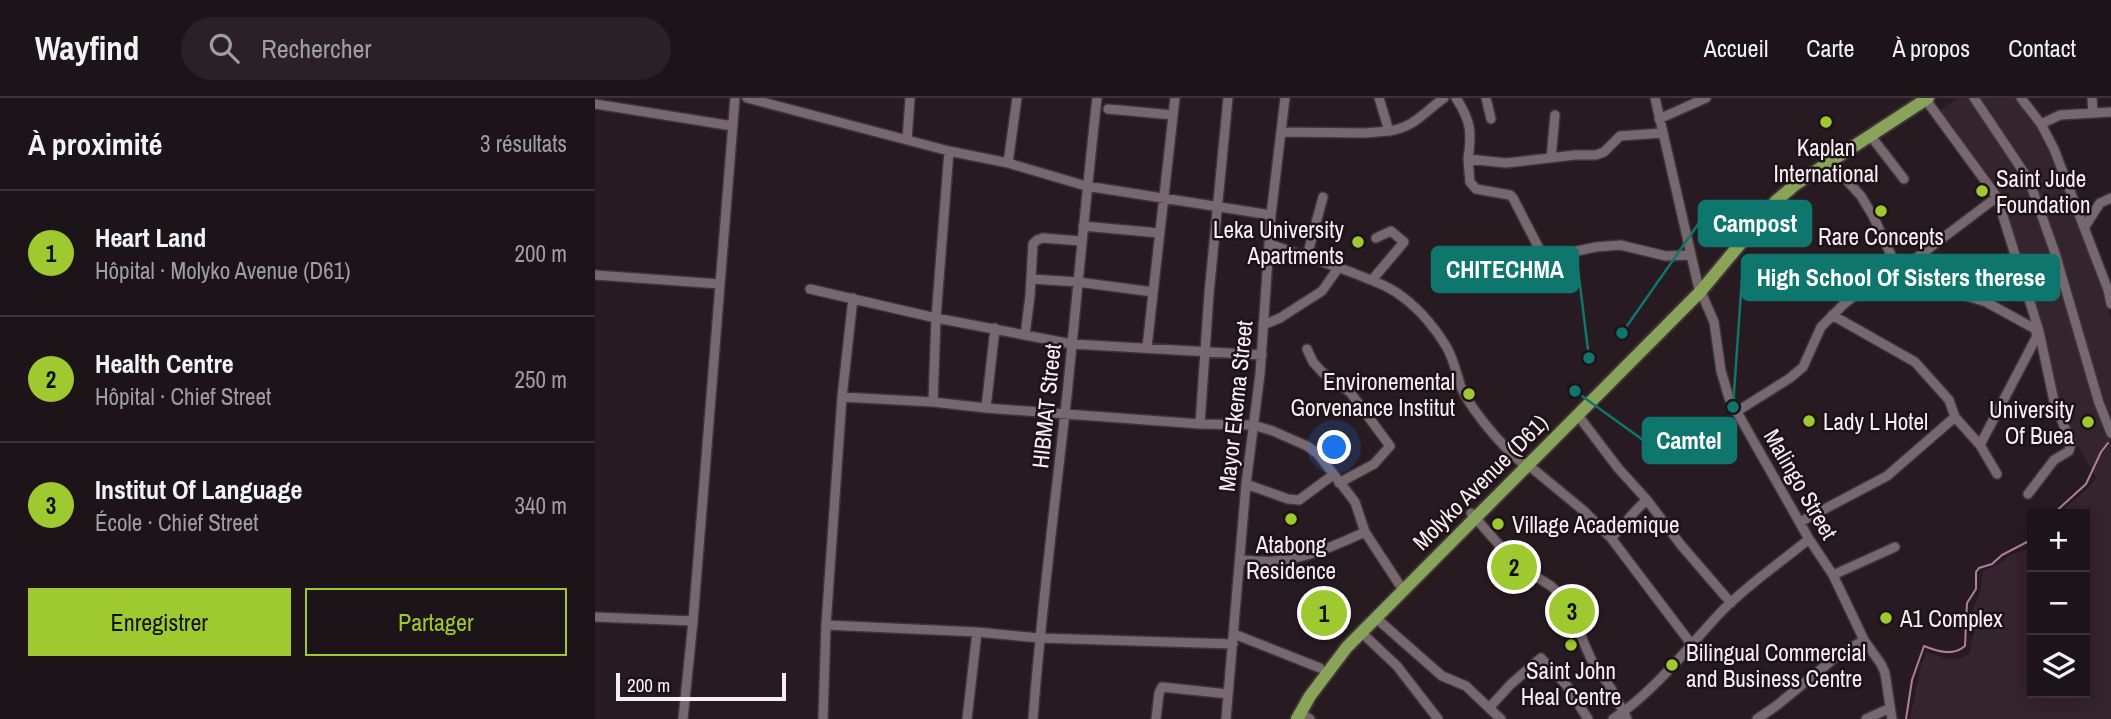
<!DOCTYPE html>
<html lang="fr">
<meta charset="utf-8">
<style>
:root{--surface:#1d1419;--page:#2a2126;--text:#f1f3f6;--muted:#a09ea2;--line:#3b3338;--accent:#9eca2f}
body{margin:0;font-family:"Archivo Narrow",sans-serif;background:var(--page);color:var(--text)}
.controls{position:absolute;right:21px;bottom:21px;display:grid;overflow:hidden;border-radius:0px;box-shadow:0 4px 18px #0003}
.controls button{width:63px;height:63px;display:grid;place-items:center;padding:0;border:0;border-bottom:2px solid var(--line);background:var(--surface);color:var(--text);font:35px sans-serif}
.scale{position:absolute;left:21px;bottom:18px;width:170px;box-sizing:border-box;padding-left:7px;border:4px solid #f8eff3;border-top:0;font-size:19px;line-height:24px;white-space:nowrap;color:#f8eff3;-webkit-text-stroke:5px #1d1218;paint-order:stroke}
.you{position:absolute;left:740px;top:350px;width:24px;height:24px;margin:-18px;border:5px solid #fff;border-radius:50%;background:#1a73e8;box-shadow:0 0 0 10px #1a73e833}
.badge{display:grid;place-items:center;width:46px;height:46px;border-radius:50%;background:var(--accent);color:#111;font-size:23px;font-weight:700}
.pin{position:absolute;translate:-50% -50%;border:4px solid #fff;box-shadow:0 2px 7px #0006}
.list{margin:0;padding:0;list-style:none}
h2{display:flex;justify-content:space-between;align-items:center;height:91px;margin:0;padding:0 28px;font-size:30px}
h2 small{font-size:23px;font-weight:400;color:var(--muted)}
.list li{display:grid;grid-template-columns:46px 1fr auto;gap:21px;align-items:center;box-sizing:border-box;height:126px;padding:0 28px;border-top:2px solid var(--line)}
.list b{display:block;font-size:26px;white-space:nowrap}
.list p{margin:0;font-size:23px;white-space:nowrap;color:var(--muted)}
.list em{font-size:23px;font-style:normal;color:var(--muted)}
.actions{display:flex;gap:14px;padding:21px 28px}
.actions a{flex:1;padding:16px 0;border:2px solid var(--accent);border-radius:0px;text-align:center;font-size:24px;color:var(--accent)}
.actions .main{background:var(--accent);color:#111}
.icon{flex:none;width:38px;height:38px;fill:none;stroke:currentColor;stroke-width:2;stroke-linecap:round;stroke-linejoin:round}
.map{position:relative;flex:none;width:1516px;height:621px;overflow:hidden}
header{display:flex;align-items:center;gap:42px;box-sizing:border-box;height:98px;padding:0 35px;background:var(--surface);border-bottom:2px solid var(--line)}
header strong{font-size:33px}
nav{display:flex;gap:38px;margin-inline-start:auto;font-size:24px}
.search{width:490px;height:63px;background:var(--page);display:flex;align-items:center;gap:18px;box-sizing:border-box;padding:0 24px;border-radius:38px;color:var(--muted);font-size:26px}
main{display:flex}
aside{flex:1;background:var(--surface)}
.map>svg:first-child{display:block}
.built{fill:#35232d}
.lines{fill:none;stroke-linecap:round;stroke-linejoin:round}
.stream{stroke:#b47c9e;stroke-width:2}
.minor-casing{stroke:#3e3539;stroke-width:12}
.highway-casing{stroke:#3e3539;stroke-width:16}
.minor{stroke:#776870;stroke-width:9}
.highway{stroke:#89a459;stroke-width:12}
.poi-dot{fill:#9eca2f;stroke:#1d1218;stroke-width:2.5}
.labels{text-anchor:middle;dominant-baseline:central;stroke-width:5;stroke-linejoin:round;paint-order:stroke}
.poi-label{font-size:23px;fill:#f8eff3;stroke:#1d1218;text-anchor:start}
.street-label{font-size:23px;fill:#f8eff3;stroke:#1d1218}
.leader{fill:none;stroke:#0f766e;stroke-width:2.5}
.callout-dot{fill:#0f766e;stroke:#1d1218;stroke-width:2.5}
.callout{fill:#0f766e;stroke:#0f766e;stroke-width:2.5}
.callout-label{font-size:24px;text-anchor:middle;font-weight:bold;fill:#fff}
</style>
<header>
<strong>Wayfind</strong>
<div class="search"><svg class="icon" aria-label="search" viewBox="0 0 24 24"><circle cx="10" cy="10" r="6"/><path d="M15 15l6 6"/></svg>Rechercher</div>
<nav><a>Accueil</a><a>Carte</a><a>À propos</a><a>Contact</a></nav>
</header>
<main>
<aside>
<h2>À proximité<small>3 résultats</small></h2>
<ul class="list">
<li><span class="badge">1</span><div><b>Heart Land</b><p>Hôpital · Molyko Avenue (D61)</p></div><em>200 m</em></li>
<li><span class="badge">2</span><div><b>Health Centre</b><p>Hôpital · Chief Street</p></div><em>250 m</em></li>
<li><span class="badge">3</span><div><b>Institut Of Language</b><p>École · Chief Street</p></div><em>340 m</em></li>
</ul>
<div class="actions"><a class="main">Enregistrer</a><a>Partager</a></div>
</aside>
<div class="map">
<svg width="1516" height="621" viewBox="0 0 1516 621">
<rect width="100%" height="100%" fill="#271b21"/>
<path class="built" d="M1362 0H1422L1458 53 1509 194 1516 222V621H1315L1325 571 1331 554 1353 561 1366 560 1374 556 1380 527 1378 511 1385 493 1388 473 1403 466 1415 457 1435 451 1437 449V595H1490V416H1463L1493 390 1501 380 1480 343 1461 305 1402 94 1343 14Z"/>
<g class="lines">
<path class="stream" d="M1458 416 1491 386 1506 354 1513 345
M1311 621 1317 582 1329 548C1344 554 1358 558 1370 548L1372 505 1381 491V474L1384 470 1397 466 1407 457 1432 444 1437 438"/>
<g class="minor-casing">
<path id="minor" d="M152 0 354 53 413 65 491 88 676 117
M784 0 794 33C820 29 829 14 849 0
M861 0C876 23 877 34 873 61L911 65 980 57H1001L1009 54 1025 38 1067 35
M891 0 896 21
M1060 0 1103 187 1119 224 1126 273 1134 300 1214 441 1238 477 1269 542 1286 566 1290 575 1297 621
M1379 0 1434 82 1460 155 1504 305 1516 335
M1426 0 1446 26 1459 51 1513 192 1516 206
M1497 0 1498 15
M1331 2 1402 99 1444 233 1459 303 1476 345 1474 353 1459 362 1433 396
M0 6 138 28
M513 11 578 17
M1064 21 1111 0
M1446 26 1465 17 1516 14
M686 34 770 35 794 33
M1275 37 1309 81
M312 42 315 0
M956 60 960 17
M873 61 875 84 881 91 915 97 918 100 949 160
M1235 64 1266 98 1278 118 1297 159 1315 180 1391 204 1444 233
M413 65 422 0
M488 128 564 135
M1489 130 1505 105 1516 100
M674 146C703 156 732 165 761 176 777 183 795 188 809 200 825 212 841 231 851 248 859 261 861 275 866 289 876 312 907 348 926 364
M712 158 728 99
M0 177 125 186
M436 181 483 184 558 194
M913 181 949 160 1001 149 1025 147 1071 158 1096 157
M777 182 809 144 796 133 781 140
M215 191 341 220 477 246 667 257
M258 200 247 299 338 304 391 310 605 326 658 327 678 333 712 348 723 356 760 404 770 434 804 486
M1237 217 1320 264 1354 302 1360 319 1385 347 1402 376
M668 227 685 220 727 193 744 169
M430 237 435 198 438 146 442 142 448 140 486 143
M552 249 580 0
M712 251 718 264 727 274 755 294 795 348 779 366 744 385
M247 299 231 527 382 534 444 540 638 546
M338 304 341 220 354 53
M391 310 400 230
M1141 314 1195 280 1208 269 1226 229 1249 206 1269 190 1312 167 1402 99
M982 316 1023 370 1052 402 1086 447 1136 505
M605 326 614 196 633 0
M1385 347 1442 238 1440 231
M932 366 989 413 1016 440
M651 386 693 401 704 402 738 377
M1052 402C1038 413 1029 428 1016 440L1097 547
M876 415 921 466 956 488 973 504 979 511 988 543 996 561 1017 592 1032 621
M1205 424 1292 378 1360 319
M645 462C656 462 668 464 679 463 711 461 741 447 770 434
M1238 477 1300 449
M0 519 98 523
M781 520 847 578 871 588 894 610 916 586 946 560 972 588 993 621
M766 534 802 568 843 621
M639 536 725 570
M894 610 906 621
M706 616 715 621
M88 621 98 523 140 0
M228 621 231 527
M372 621 382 534
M438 621C446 513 460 405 472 297 482 198 491 99 502 0
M561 621 564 595 567 589 633 596
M631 621 651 386 665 276 676 117 690 0
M1018 621C1060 593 1092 550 1126 514 1152 487 1185 465 1214 441
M1162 621 1181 608 1241 559 1269 542
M1271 621 1295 610"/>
</g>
<g class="highway-casing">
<path id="highway" d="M702 621 715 598 752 549 1105 194 1181 103 1201 86 1333 0"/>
</g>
<use href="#minor" class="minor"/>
<use href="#highway" class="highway"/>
</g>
<g class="poi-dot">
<circle cx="1231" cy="24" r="7"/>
<circle cx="1387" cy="93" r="7"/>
<circle cx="1286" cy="113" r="7"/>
<circle cx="763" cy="144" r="7"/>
<circle cx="874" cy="296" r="7"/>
<circle cx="1214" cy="323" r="7"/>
<circle cx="1493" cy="324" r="7"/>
<circle cx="696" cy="421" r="7"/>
<circle cx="903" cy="426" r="7"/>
<circle cx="1291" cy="520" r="7"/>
<circle cx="976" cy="547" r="7"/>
<circle cx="1077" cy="567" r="7"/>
</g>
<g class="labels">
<g class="poi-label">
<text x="1231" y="49" text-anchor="middle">Kaplan<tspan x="1231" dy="26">International</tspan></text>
<text x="1401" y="80">Saint Jude<tspan x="1401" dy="26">Foundation</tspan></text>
<text x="749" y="131" text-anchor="end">Leka University<tspan x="749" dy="26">Apartments</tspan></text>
<text x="1286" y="138" text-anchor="middle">Rare Concepts</text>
<text x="860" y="283" text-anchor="end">Environemental<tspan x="860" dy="26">Gorvenance Institut</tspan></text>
<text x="1479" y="311" text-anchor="end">University<tspan x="1479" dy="26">Of Buea</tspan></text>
<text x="1228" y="323">Lady L Hotel</text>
<text x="917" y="426">Village Academique</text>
<text x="696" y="446" text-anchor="middle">Atabong<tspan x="696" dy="26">Residence</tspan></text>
<text x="1305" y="520">A1 Complex</text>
<text x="1091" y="554">Bilingual Commercial<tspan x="1091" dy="26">and Business Centre</tspan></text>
<text x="976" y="572" text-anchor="middle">Saint John<tspan x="976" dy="26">Heal Centre</tspan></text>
</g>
<g class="street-label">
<text transform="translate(451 308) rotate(-84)">HIBMAT Street</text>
<text transform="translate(640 308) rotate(-84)">Mayor Ekema Street</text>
<text transform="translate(885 384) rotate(-45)">Molyko Avenue (D61)</text>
<text transform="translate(1206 386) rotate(60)">Malingo Street</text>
</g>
</g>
<path class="leader" d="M1027 235L1104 125M994 260L983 171M1138 309L1147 180M980 293L1048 342"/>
<g class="callout-dot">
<circle cx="1027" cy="235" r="7"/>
<circle cx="994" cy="260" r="7"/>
<circle cx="1138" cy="309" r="7"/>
<circle cx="980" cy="293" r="7"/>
</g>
<g class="callout">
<rect x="1104" y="103" width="112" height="45" rx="7"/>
<rect x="837" y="149" width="146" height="45" rx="7"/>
<rect x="1147" y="157" width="317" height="45" rx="7"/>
<rect x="1048" y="320" width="93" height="45" rx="7"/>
</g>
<g class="callout-label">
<text x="1160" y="134">Campost</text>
<text x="910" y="180">CHITECHMA</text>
<text x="1306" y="188">High School Of Sisters therese</text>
<text x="1094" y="351">Camtel</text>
</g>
</svg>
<div class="controls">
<button>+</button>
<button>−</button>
<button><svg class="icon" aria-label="layers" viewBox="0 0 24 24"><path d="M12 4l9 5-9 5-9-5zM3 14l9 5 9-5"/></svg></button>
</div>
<div class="scale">200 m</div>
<div class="you"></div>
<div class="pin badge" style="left:729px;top:515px">1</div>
<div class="pin badge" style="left:919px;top:469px">2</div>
<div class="pin badge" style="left:977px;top:513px">3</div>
</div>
</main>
